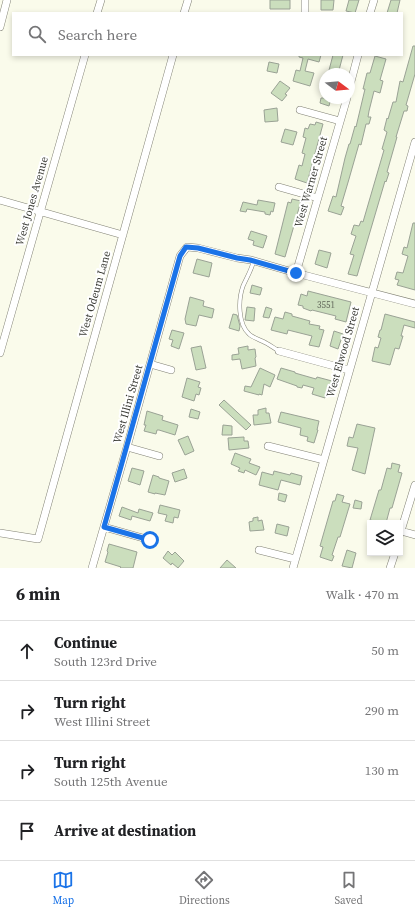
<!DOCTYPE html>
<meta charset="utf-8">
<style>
:root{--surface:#fff;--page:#f2f2f2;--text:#202124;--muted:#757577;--line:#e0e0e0;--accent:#1a73e8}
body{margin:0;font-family:"Source Serif 4",serif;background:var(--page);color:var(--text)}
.controls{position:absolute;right:12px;bottom:12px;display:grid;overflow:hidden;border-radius:0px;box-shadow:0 2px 6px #0003}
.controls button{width:36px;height:36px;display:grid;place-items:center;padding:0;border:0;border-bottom:1px solid var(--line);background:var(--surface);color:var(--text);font:20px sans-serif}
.compass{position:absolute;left:319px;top:68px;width:36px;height:36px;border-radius:50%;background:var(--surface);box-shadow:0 2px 6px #0003;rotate:106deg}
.stop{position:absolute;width:12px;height:12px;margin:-9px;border:3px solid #1a73e8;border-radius:50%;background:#fff}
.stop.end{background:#1a73e8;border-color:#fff;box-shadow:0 1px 4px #0008}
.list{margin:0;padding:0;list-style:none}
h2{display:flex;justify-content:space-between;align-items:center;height:52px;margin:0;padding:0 16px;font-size:17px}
h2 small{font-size:13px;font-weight:400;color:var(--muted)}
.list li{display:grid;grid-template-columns:26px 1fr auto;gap:12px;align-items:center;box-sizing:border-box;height:60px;padding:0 16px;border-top:1px solid var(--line)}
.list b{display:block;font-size:15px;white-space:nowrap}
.list p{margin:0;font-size:13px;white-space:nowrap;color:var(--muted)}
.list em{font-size:13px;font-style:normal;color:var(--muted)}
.icon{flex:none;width:22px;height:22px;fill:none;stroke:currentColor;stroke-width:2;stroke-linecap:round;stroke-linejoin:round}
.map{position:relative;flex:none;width:415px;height:568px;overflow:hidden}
.search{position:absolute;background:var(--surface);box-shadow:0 2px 6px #0003;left:12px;right:12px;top:12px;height:44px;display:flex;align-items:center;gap:10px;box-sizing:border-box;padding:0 14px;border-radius:0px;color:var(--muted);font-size:15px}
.sheet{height:292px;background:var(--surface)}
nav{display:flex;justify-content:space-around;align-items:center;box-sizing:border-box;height:56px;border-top:1px solid var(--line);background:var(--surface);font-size:11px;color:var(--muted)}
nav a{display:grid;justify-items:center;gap:2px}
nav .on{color:var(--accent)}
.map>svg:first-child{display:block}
.building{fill:#cbdebd;stroke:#9aa295}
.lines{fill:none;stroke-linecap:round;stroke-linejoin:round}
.service-casing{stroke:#828275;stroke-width:4.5}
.minor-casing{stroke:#828275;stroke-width:8}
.service{stroke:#fff;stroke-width:3.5}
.minor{stroke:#fff;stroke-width:7}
.route{stroke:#1a73e8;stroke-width:5}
.labels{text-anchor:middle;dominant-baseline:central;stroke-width:4;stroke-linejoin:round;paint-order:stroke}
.number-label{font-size:9px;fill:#5f6458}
.street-label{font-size:11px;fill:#3b3c36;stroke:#fff}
</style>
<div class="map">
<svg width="415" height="568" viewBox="0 0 415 568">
<rect width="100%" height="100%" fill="#fafbeb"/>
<path class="building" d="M270 0H290V9H270Z
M321 0H334L333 10H321Z
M349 0H359L355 13 346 11Z
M391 0H400L397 13H387Z
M413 46H415V74L406 105 408 106 407 111H404L396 137H397L387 172 389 173 386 182 385 181 357 276 348 274 354 255 350 254 356 236 351 234 354 225 359 226 361 221 363 222 384 150 382 149 387 132 384 130 387 118 388 119 393 102H396L400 81 403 82Z
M299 55H321L319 62 308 59 305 71 314 73 310 86 293 81 296 70 300 71 303 58 299 57Z
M333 55H343L338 74H328Z
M375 56 386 59 380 80 383 81 380 93 374 91 369 111 368 117H371L369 124H366L361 145 359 144 349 179 341 206 344 207 341 215 328 211 333 196 336 197 345 158 349 144H350L355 126 356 127 365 89H363L367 73H370Z
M269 62 279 64 277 73 267 71Z
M280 81 290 88 285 94 287 95 282 101 271 93Z
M321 98H331L329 106 320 103Z
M277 108 278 121 265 122 264 110Z
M316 122 323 124 307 183 295 179 299 165 302 166 305 154 302 153 306 138 303 137 305 128 308 129 310 124 315 125Z
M285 129 297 132 293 145 281 142Z
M292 199 301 201 285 257 275 254 288 202 291 203Z
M258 200 275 203 273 212 271 211 270 215 265 214V212L247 209 246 212 240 211 243 202 257 205Z
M413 223H415V290L397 285 399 280 395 279 397 272 403 273 408 256 402 254 404 247 407 248Z
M251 231 267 236 263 248 253 245 254 241 248 239Z
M319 250 331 253 327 268 315 264Z
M197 259 212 263 209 277 193 273Z
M252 285 262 288 260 295 250 293Z
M308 291 351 302 346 322 335 319 336 316 312 310 311 311 303 308V306L298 305 301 294 307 296Z
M190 297 204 301 203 306 214 309 212 318 199 315 196 326 186 324 185 319Z
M247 307 255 308 254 321 245 320Z
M266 307 272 309 269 318 263 317Z
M285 312 292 314V316L310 321 309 324 320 326 319 329 324 330 319 347 309 345 312 336 288 330 287 334 271 330 275 317 283 319Z
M233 314 237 315 240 326 239 331 229 328Z
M385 314 415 322V328L404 325 401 336H403L399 349 395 348 390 365 372 361 375 347 378 348 381 338 378 337 380 330H381Z
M172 330 184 333 179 349 171 346 173 340 169 339Z
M334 331 343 334 338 349 330 346Z
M201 346 206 368 196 370 191 348Z
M248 346V350L255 349 256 357 255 358 256 366 242 369 240 359 232 360V355L239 354 238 348Z
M260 368 275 375 270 387 264 384 262 395 259 394V395L244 391 245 386 251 387Z
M281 368 295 372V373L316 379 317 377 332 381 329 391 327 390 325 398 312 394 314 388 303 385 302 388 297 387V386L277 379Z
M187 378 200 382 198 387 201 388 199 395 196 394 194 401 182 397Z
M224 400 251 425 246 430 219 405Z
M266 408V413H269L271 423 254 425 253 415H258V410Z
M191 409 200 412 198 419 189 417Z
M147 411 163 416 162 420 178 425 175 435 159 430H157L156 434 144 431 146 425H144Z
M281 412 319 421 317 430H318L314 443 307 441 308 437 300 435 301 428 278 422Z
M357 424 375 428 365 474 352 470 358 448 347 446 349 437 353 438Z
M223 425 232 426V435H222Z
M188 436 194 451 185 455 178 440Z
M244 437V441H248L249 448 229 450 228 438Z
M235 453 251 459 249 463 260 467 256 475 245 470 244 473 238 471 240 468 231 464Z
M392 463 400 465 398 472 402 473 392 508H390L386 523H383L370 520 379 490H381L387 468 391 469Z
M132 468 144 471 140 485 128 481Z
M184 469 187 478 175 482 172 473Z
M274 471 290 475 291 473 302 476 300 485 281 480 278 490 259 485 262 472 273 475Z
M153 475 159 477V478L169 481 165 495 155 493V494L148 492Z
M279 493 287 495 285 502 278 500Z
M337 494 344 496 342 502 350 504 340 537H338L332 555 334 556 332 561 320 557 323 547 320 546 333 501H335Z
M355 500 362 502 361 509 353 508Z
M160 505 180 510 178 518 174 517 173 523 165 521 167 515 158 513Z
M122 507 138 513 139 509 153 513 150 521 132 516 131 520 119 516Z
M258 517V521L262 520 264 530 250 531 249 522 253 521V518Z
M277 524 289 527 287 536 275 533Z
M109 544 137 552 133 568H120L121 567 105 562 108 552 107 551Z
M347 550 356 553 352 568 342 566Z
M168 551 172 555 175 552 184 561 178 568 172 563 171 565 163 558Z
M227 560 236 568H220Z"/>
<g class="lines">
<g class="service-casing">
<path id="service" d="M254 260C251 271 247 277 243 286 238 300 238 324 249 334 253 338 261 340 266 343 270 345 274 348 279 351"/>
</g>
<g class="minor-casing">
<path id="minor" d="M305 0V13
M97 13 101 0
M184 13 188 0
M370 13 374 0
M0 27 7 0
M349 89 358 55
M300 110 340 121
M279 187 318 198
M0 200 123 235
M296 273 347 98
M279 351 349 370
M0 353 85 55
M150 364 171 370
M268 446 324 460
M127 447 159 456
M104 527 150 540
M401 531 415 535
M0 533 38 539 173 55
M400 534 415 485
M259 550 295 559
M92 568 127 447 180 256 187 247 198 248 237 258 251 260 296 273 415 304
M293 568 415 142
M390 568 395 553"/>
</g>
<use href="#service" class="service"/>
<use href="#minor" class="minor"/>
</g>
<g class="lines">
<path class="route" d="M150 540 104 527 180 256 186 247 198 248 237 258 250 260 296 273"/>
</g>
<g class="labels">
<g class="number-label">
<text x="326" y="305">3551</text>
</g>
<g class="street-label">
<text transform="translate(311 182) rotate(-74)">West Warner Street</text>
<text transform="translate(32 201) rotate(-74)">West Jones Avenue</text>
<text transform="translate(95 294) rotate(-74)">West Odeum Lane</text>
<text transform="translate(343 352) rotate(-74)">West Elwood Street</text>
<text transform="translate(128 404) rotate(-74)">West Illini Street</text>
</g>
</g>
</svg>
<div class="controls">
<button><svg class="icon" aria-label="layers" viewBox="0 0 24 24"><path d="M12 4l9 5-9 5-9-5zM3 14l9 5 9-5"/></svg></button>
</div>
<svg class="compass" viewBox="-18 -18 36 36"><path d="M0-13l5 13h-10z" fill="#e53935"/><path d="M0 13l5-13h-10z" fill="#757577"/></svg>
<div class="stop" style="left:150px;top:540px"></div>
<div class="stop end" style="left:296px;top:273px"></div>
<div class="search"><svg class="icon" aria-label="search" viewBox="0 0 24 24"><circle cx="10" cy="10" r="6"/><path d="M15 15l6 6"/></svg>Search here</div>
</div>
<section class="sheet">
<h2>6 min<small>Walk · 470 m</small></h2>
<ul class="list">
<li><svg class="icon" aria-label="ahead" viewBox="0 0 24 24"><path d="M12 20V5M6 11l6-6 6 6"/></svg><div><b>Continue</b><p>South 123rd Drive</p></div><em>50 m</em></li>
<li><svg class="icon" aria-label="right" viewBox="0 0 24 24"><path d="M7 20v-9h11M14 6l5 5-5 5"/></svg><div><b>Turn right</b><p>West Illini Street</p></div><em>290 m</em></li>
<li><svg class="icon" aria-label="right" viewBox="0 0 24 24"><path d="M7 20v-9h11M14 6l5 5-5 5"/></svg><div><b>Turn right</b><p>South 125th Avenue</p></div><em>130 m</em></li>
<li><svg class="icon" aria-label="arrive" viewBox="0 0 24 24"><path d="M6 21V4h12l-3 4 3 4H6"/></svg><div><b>Arrive at destination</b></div></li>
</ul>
</section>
<nav>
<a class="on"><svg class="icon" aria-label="map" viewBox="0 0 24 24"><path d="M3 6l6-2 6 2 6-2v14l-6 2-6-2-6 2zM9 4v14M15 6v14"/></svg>Map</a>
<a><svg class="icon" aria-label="directions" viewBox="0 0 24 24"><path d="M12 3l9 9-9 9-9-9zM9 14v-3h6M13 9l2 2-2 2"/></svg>Directions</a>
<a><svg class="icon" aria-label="saved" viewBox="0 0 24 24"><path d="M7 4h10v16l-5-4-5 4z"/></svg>Saved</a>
</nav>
